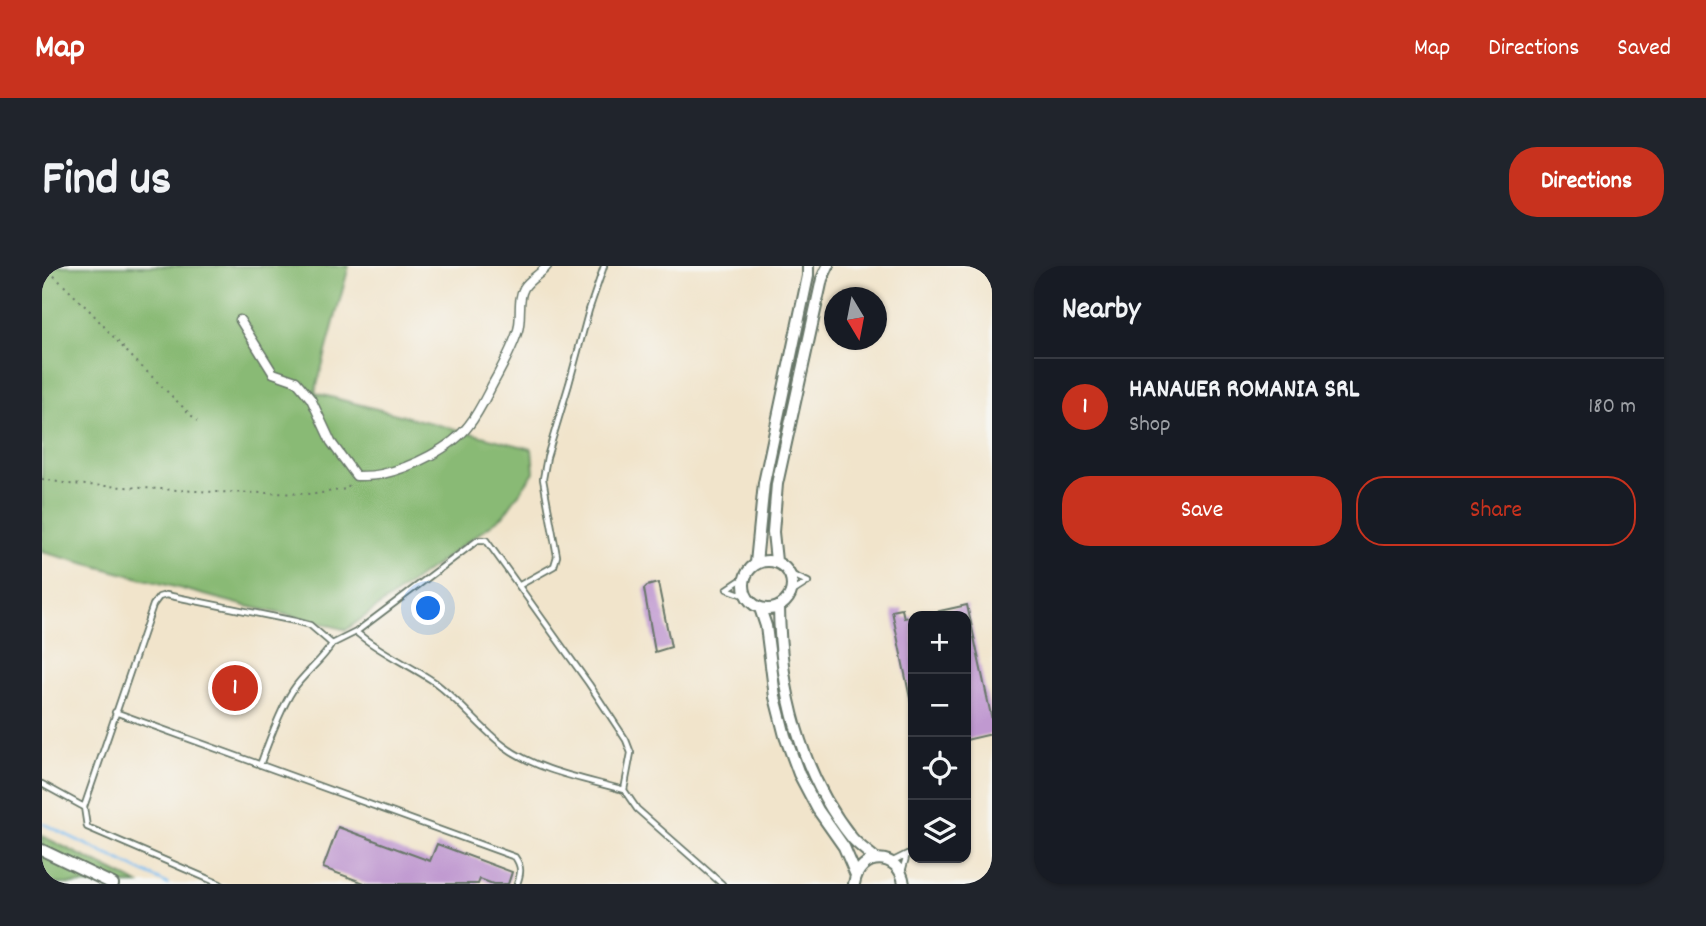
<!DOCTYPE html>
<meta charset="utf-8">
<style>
:root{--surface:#171b24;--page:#20242c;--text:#f1f3f6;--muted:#9ea1a6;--line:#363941;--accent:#c8321e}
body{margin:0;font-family:Dekko,sans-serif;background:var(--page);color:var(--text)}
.controls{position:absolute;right:21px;bottom:21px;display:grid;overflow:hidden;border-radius:14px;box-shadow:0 2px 5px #0004}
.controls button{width:63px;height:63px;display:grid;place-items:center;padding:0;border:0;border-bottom:2px solid var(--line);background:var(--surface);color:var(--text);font:35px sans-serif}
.compass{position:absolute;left:782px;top:21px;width:63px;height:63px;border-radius:50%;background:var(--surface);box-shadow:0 2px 5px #0004;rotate:170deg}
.you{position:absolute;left:387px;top:343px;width:24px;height:24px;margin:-18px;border:5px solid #fff;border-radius:50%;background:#1a73e8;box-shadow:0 0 0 10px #1a73e833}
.badge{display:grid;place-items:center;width:46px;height:46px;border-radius:50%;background:var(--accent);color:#fff;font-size:23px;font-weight:700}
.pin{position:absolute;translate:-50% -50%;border:4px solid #fff;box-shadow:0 2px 7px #0006}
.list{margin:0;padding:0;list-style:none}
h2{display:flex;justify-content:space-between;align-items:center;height:91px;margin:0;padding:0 28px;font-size:30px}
h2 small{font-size:23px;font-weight:400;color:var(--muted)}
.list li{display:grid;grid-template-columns:46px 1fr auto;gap:21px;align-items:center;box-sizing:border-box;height:98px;padding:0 28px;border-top:2px solid var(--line)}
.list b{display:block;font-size:26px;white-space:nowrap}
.list p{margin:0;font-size:23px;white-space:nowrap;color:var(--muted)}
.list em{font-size:23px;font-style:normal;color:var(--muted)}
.actions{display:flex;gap:14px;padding:21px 28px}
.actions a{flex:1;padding:16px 0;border:2px solid var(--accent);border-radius:28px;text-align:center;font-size:24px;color:var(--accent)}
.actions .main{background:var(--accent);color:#fff}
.icon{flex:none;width:38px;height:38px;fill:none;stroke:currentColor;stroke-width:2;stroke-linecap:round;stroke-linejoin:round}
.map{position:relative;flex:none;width:950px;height:618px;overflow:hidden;border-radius:28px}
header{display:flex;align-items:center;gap:42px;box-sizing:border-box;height:98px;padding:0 35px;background:var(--accent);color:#fff}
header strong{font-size:33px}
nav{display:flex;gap:38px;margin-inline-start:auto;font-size:24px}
.intro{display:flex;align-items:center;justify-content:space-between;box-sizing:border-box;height:168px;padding:0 42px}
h1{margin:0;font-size:49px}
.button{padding:18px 32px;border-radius:28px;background:var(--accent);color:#fff;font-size:24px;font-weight:700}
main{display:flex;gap:42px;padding:0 42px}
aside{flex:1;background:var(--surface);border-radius:28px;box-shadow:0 2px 5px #0004}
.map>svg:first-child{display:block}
.forest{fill:#89ba74;stroke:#547c54;stroke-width:2}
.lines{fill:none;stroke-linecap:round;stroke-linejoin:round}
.stream{stroke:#7cbdf1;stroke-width:2.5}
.building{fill:#c099d0}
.lane-casing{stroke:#687769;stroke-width:8}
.street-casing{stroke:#687769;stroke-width:11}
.secondary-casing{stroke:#687769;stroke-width:14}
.path{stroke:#687769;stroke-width:2;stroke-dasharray:2 5;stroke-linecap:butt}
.lane{stroke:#fff;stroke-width:4.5}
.street{stroke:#fff;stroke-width:8}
.secondary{stroke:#fff;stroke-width:10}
</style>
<header>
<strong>Map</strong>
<nav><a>Map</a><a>Directions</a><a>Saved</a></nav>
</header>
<div class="intro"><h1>Find us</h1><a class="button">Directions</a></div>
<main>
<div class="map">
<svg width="950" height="618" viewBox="0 0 950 618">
<rect width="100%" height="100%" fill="#f6f6f2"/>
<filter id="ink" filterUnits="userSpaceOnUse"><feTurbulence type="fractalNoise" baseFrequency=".0143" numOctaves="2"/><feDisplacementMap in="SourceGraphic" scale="14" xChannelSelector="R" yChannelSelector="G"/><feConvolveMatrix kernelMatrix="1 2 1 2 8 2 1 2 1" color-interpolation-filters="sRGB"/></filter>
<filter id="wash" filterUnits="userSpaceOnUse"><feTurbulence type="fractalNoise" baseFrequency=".00686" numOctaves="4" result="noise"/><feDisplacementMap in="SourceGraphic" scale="28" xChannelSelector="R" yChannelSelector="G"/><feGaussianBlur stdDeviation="1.57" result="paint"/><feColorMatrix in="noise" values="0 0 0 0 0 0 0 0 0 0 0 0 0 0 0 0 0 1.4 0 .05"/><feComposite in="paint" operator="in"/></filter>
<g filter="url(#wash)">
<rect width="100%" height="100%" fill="#f1e4cb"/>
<path class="forest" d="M0 0H307L273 127 490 183 492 206 461 250 304 364 269 354 204 340 0 286Z
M0 570 87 613 96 618H0Z"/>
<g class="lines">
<path class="stream" d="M0 557 126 618"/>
</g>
<g id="blocks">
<path class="building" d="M616 317 629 381 613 386 602 323 605 320Z
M925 339 950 454V468L924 474V350H884V348Z
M860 343 862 352 871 350V437H869L850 345Z
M296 561 388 595 395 578 470 606 466 618H451L438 613 436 618H325L281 602Z"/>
</g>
</g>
<g filter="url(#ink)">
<use href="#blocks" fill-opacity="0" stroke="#687769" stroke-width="2"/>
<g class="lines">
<g class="lane-casing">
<path id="lane" d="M748 308 766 316 749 327
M703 311 685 323 704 330
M478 319 512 300 515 290 501 213 505 191 527 118 547 44 562 0
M314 366C337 386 366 398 391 415 417 434 437 461 462 480 495 505 543 513 582 524
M73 446 473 591C480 601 479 607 475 618
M218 499C226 477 239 442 251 424 262 407 280 395 290 378
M0 518 42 541
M849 596 865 588 860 606
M178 618 45 561 42 541 111 339 117 331 124 329 253 355 268 359 290 378 314 366 436 274H444L547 418 584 474 589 487 582 524 595 543 680 618"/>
</g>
<g class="street-casing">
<path id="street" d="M198 54 231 107 254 115 269 133 289 176 314 210C322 210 332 210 340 208 368 202 410 182 427 159 438 145 445 128 454 112 462 97 471 81 476 64 480 50 475 34 482 22 487 13 499 8 505 0"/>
</g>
<g class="secondary-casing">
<path id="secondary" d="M702 319a24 24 0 1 1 48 0a24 24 0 1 1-48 0Z
M734 295 731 266 735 218 780 13 786 0
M714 297 722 217 766 10V0
M737 341C738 423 758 507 810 572 817 580 826 586 834 593
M718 342 724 360 733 431 743 470 757 508 776 544 802 581 814 609
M0 584 71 618
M812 618C817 585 858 585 862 618"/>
</g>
<path class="path" d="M2 0 49 46 87 88 155 155
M0 213 27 218 173 226 273 228 304 223 309 216"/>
<use href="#lane" class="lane"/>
<use href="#street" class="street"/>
<use href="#secondary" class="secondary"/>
</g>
</g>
</svg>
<div class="controls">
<button>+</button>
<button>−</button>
<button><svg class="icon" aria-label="locate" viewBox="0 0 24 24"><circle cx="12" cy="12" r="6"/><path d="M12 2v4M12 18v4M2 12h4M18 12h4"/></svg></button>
<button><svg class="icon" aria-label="layers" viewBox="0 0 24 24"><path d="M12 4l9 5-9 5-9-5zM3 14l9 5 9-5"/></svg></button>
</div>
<svg class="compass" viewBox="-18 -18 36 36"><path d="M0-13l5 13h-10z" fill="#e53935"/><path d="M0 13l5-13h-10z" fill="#9ea1a6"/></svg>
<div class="you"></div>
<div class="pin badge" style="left:193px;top:422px">1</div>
</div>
<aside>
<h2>Nearby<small></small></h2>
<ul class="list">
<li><span class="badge">1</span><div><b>HANAUER ROMANIA SRL</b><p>Shop</p></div><em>180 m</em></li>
</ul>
<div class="actions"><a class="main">Save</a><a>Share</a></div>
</aside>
</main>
